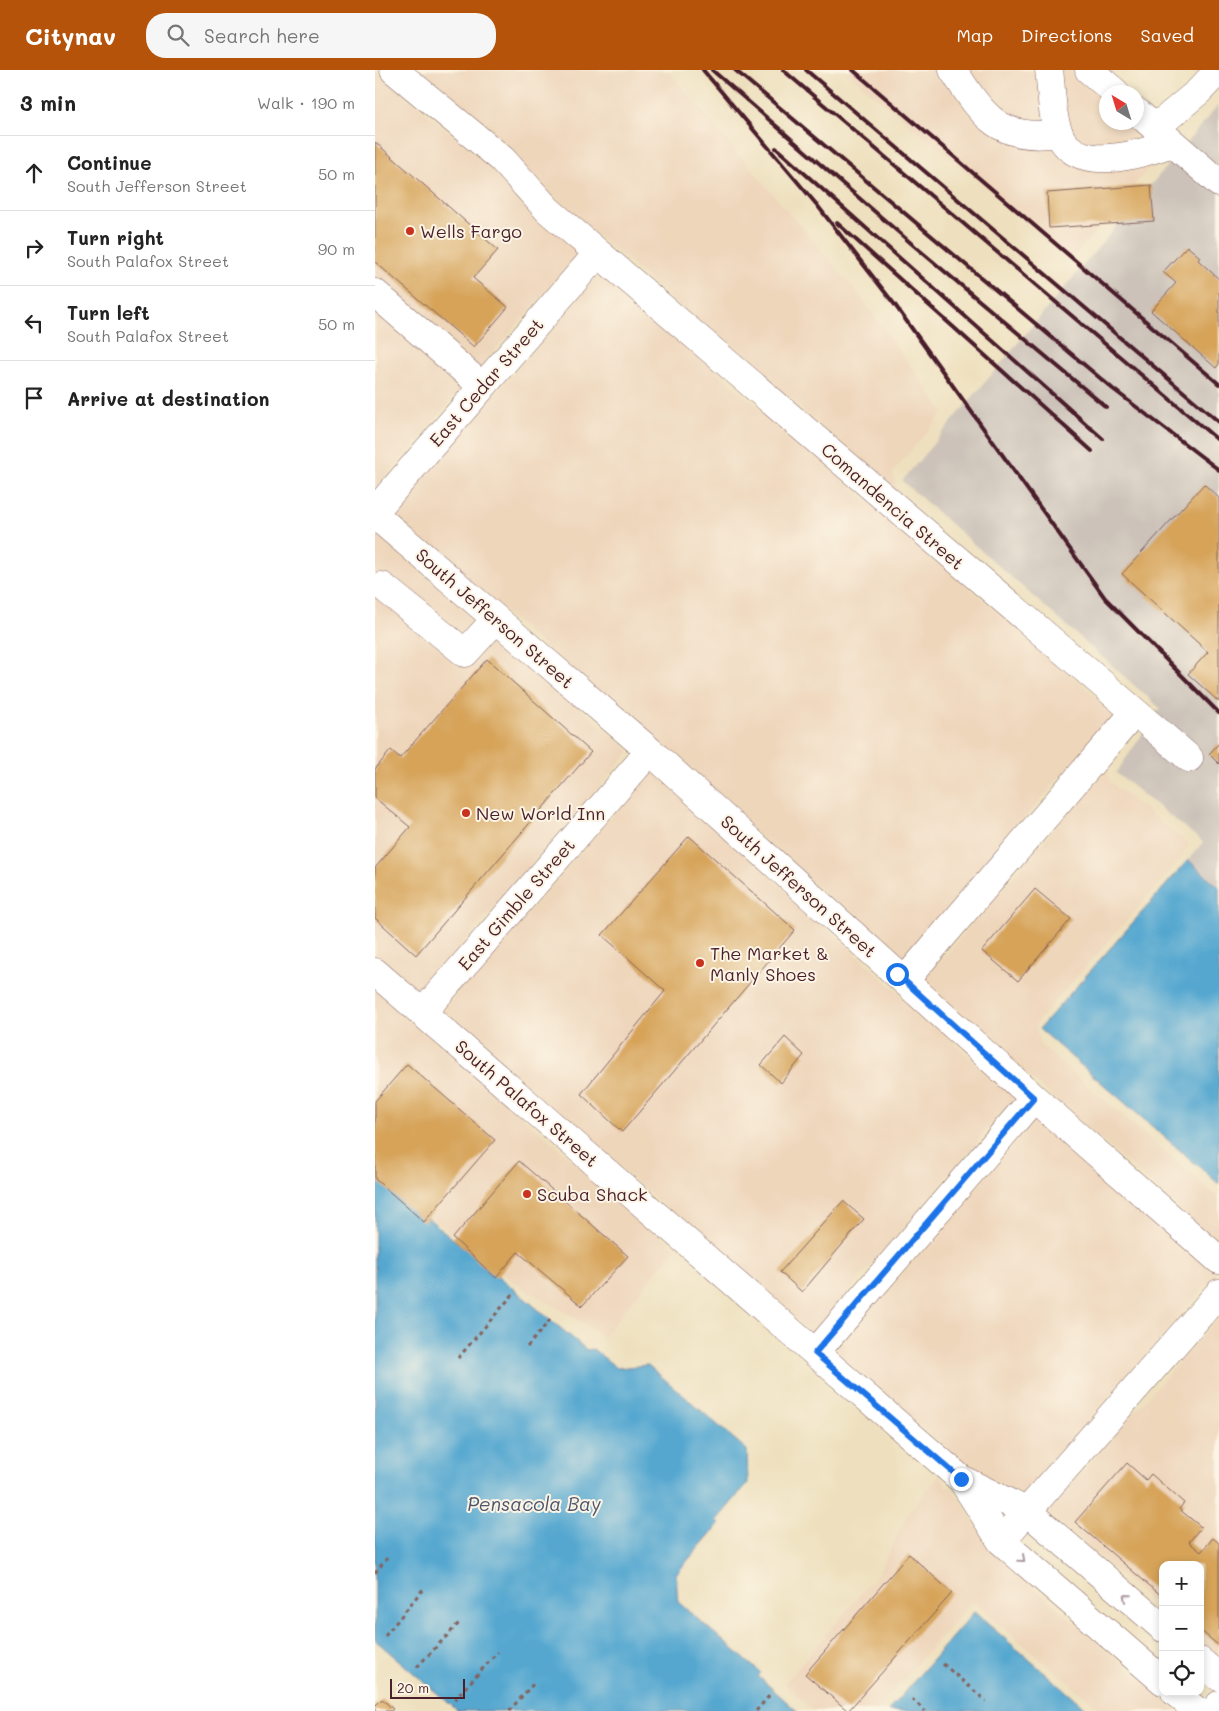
<!DOCTYPE html>
<meta charset="utf-8">
<style>
:root{--surface:#fff;--page:#f6f6f6;--text:#222;--muted:#767676;--line:#e0e0e0;--accent:#b45309}
body{margin:0;font-family:Mali,sans-serif;background:var(--page);color:var(--text)}
.controls{position:absolute;right:15px;bottom:15px;display:grid;overflow:hidden;border-radius:10px;box-shadow:0 2px 8px #0003}
.controls button{width:45px;height:45px;display:grid;place-items:center;padding:0;border:0;border-bottom:1px solid var(--line);background:var(--surface);color:var(--text);font:25px sans-serif}
.compass{position:absolute;left:724px;top:15px;width:45px;height:45px;border-radius:50%;background:var(--surface);box-shadow:0 2px 8px #0003;rotate:322deg}
.scale{position:absolute;left:15px;bottom:12px;width:75px;box-sizing:border-box;padding-left:5px;border:2px solid #4a1f2b;border-top:0;font-size:14px;line-height:18px;white-space:nowrap;color:#4a1f2b;-webkit-text-stroke:4px #fcf5e5;paint-order:stroke}
.stop{position:absolute;width:15px;height:15px;margin:-11px;border:4px solid #1a73e8;border-radius:50%;background:#fff}
.stop.end{background:#1a73e8;border-color:#fff;box-shadow:0 1px 5px #0008}
.list{margin:0;padding:0;list-style:none}
h2{display:flex;justify-content:space-between;align-items:center;height:65px;margin:0;padding:0 20px;font-size:21px}
h2 small{font-size:16px;font-weight:400;color:var(--muted)}
.list li{display:grid;grid-template-columns:32px 1fr auto;gap:15px;align-items:center;box-sizing:border-box;height:75px;padding:0 20px;border-top:1px solid var(--line)}
.list b{display:block;font-size:19px;white-space:nowrap}
.list p{margin:0;font-size:16px;white-space:nowrap;color:var(--muted)}
.list em{font-size:16px;font-style:normal;color:var(--muted)}
.icon{flex:none;width:28px;height:28px;fill:none;stroke:currentColor;stroke-width:2;stroke-linecap:round;stroke-linejoin:round}
.map{position:relative;flex:none;width:844px;height:1641px;overflow:hidden}
header{display:flex;align-items:center;gap:30px;box-sizing:border-box;height:70px;padding:0 25px;background:var(--accent);color:#fff}
header strong{font-size:24px}
nav{display:flex;gap:28px;margin-inline-start:auto;font-size:18px}
.search{width:350px;height:45px;background:var(--page);display:flex;align-items:center;gap:12px;box-sizing:border-box;padding:0 18px;border-radius:20px;color:var(--muted);font-size:19px}
main{display:flex}
aside{flex:1;background:var(--surface)}
.map>svg:first-child{display:block}
.built{fill:#eed6bb}
.industrial{fill:#ccc2b9}
.water{fill:#55a7d0;stroke:#50637e}
.building{fill:#d6a359}
.lines{fill:none;stroke-linecap:round;stroke-linejoin:round}
.minor-casing{stroke:#83635e;stroke-width:29}
.path{stroke:#83635e;stroke-width:3;stroke-dasharray:4 4;stroke-linecap:butt}
.minor{stroke:#fff;stroke-width:28}
.rail{stroke:#4a1f2b;stroke-width:4}
.oneway{stroke:#ae9aa0}
.route{stroke:#1a73e8;stroke-width:6}
.poi-dot{fill:#c8321e;stroke:#fcf5e5;stroke-width:2}
.labels{text-anchor:middle;dominant-baseline:central;stroke-width:4;stroke-linejoin:round;paint-order:stroke}
.poi-label{font-size:18px;fill:#4a1f2b;stroke:#fcf5e5;text-anchor:start}
.street-label{font-size:18px;fill:#4a1f2b;stroke:#fcf5e5}
.water-label{font-size:19px;font-style:italic;fill:#4e556d;stroke:#fcf5e5}
</style>
<header>
<strong>Citynav</strong>
<div class="search"><svg class="icon" aria-label="search" viewBox="0 0 24 24"><circle cx="10" cy="10" r="6"/><path d="M15 15l6 6"/></svg>Search here</div>
<nav><a>Map</a><a>Directions</a><a>Saved</a></nav>
</header>
<main>
<aside>
<h2>3 min<small>Walk · 190 m</small></h2>
<ul class="list">
<li><svg class="icon" aria-label="ahead" viewBox="0 0 24 24"><path d="M12 20V5M6 11l6-6 6 6"/></svg><div><b>Continue</b><p>South Jefferson Street</p></div><em>50 m</em></li>
<li><svg class="icon" aria-label="right" viewBox="0 0 24 24"><path d="M7 20v-9h11M14 6l5 5-5 5"/></svg><div><b>Turn right</b><p>South Palafox Street</p></div><em>90 m</em></li>
<li><svg class="icon" aria-label="left" viewBox="0 0 24 24"><path d="M17 20v-9H6M10 6l-5 5 5 5"/></svg><div><b>Turn left</b><p>South Palafox Street</p></div><em>50 m</em></li>
<li><svg class="icon" aria-label="arrive" viewBox="0 0 24 24"><path d="M6 21V4h12l-3 4 3 4H6"/></svg><div><b>Arrive at destination</b></div></li>
</ul>
</aside>
<div class="map">
<svg width="844" height="1641" viewBox="0 0 844 1641">
<rect width="100%" height="100%" fill="#fcf5e5"/>
<filter id="ink" filterUnits="userSpaceOnUse"><feTurbulence type="fractalNoise" baseFrequency=".02" numOctaves="2"/><feDisplacementMap in="SourceGraphic" scale="10" xChannelSelector="R" yChannelSelector="G"/><feConvolveMatrix kernelMatrix="1 2 1 2 8 2 1 2 1" color-interpolation-filters="sRGB"/></filter>
<filter id="wash" filterUnits="userSpaceOnUse"><feTurbulence type="fractalNoise" baseFrequency=".0096" numOctaves="4" result="noise"/><feDisplacementMap in="SourceGraphic" scale="20" xChannelSelector="R" yChannelSelector="G"/><feGaussianBlur stdDeviation="1.12" result="paint"/><feColorMatrix in="noise" values="0 0 0 0 0 0 0 0 0 0 0 0 0 0 0 0 0 1.4 0 .05"/><feComposite in="paint" operator="in"/></filter>
<g filter="url(#wash)">
<rect width="100%" height="100%" fill="#eee0be"/>
<path class="built" d="M39 0H292L482 222 569 342 518 402 521 420 182 131Z
M468 0H694L731 33 732 52 754 53 788 82 698 188Z
M0 1 119 99 204 183 0 419Z
M226 202 740 643 527 891 17 443Z
M0 463 255 681 45 923 0 885Z
M732 697 735 712 814 774 806 789 661 953 663 971 665 972 664 974 844 1128V1173L667 1018 549 910Z
M277 700 640 1028 437 1264 66 942Z
M0 919 300 1179 228 1267 202 1249 142 1215 0 1104Z
M662 1047 841 1204 648 1425 595 1398 590 1390 586 1391 459 1282Z
M844 1246V1590L825 1574V1495H788V1542L672 1442Z
M564 1406 570 1412 569 1415 578 1419 609 1468 607 1470 628 1491 802 1641H727L597 1531 501 1641H439L409 1614 504 1502 533 1443Z"/>
<path class="industrial" d="M844 34V817L813 790 828 772 741 703 785 638 527 411Z"/>
<path class="water" d="M813 790 844 817V1114L664 959Z
M0 1104 212 1280 218 1279 242 1298 273 1295 372 1380 373 1413 341 1451 344 1454 301 1504 303 1532 386 1603 383 1606 422 1641H83L0 1570Z
M599 1542 714 1641H513Z"/>
<g id="blocks">
<path class="building" d="M0 72 123 180 98 208 133 237 99 277 0 192Z
M776 115 779 151 674 158 672 123Z
M812 176 825 187 823 190 844 209V294L841 298 776 241 801 213 788 202Z
M829 414 844 428V632L813 604 833 582 747 504Z
M112 589 216 682 41 885 0 848V798L35 757 0 728V699L16 680 25 688Z
M844 673V694L834 684Z
M314 766 420 860 247 1062 206 1024 290 921 227 865Z
M660 819 696 849 643 911 607 881Z
M410 967 429 985 406 1013 386 995Z
M32 994 120 1070 49 1152 0 1109V1031Z
M144 1091 253 1186 207 1236 143 1182 121 1208 78 1168Z
M468 1131 489 1149 427 1222 405 1202Z
M752 1393 771 1410 776 1404 809 1433 804 1439 826 1457 814 1472 826 1482 838 1468 844 1473V1576L825 1560V1495H788V1527L700 1452Z
M534 1484 577 1523 473 1641 430 1604Z
M7 1629 18 1639 16 1641H0V1633L1 1635Z"/>
</g>
</g>
<g filter="url(#ink)">
<use href="#blocks" fill-opacity="0" stroke="#83635e" stroke-width="1"/>
<g class="lines">
<g class="minor-casing">
<path id="minor" d="M19 0 127 89 173 140 814 688
M578 0C608 46 624 72 684 63
M674 0C677 21 676 49 686 68 706 104 769 83 797 73
M714 0 740 22
M762 42 844 113
M780 58 824 21 844 0
M0 223 107 316
M0 441 223 183
M0 445 275 681 659 1028 844 1190
M7 516 90 583 121 549
M0 902 586 1409 653 1442 788 1558
M530 910 760 642
M47 943 275 681
M440 1283 659 1028
M587 1410 626 1471 788 1611
M626 1471 844 1223
M825 1591 844 1607
M800 1622 822 1641
M839 1641 844 1635"/>
</g>
<path class="path" d="M152 1277 175 1250
M83 1288 139 1223
M0 1503 12 1488
M10 1566 48 1519
M568 1594 611 1631
M42 1597 86 1551
M537 1629 550 1641
M79 1630 123 1582
M134 1641 159 1613
M381 1641 394 1626"/>
<use href="#minor" class="minor"/>
<path class="rail" d="M328 0 442 135 520 235 730 528 844 643
M337 0 537 174 731 337
M360 0 738 319 844 400
M408 0 844 371
M431 0 844 352
M478 0 844 314
M401 78 728 369
M462 153 717 381"/>
</g>
<defs><path id="oneway-chevron" d="M-2-3.5L2.5 0L-2 3.5" fill="none" stroke-width="1.6" stroke-linecap="round" stroke-linejoin="round" transform="scale(1.25)"/></defs>
<g class="oneway">
<use href="#oneway-chevron" transform="translate(647 1489) rotate(41)"/>
<use href="#oneway-chevron" transform="translate(751 1527) rotate(-139)"/>
</g>
</g>
<g class="lines" filter="url(#ink)">
<path class="route" d="M522 904 659 1028 440 1283 586 1409"/>
</g>
<g class="poi-dot">
<circle cx="35" cy="161" r="5"/>
<circle cx="91" cy="743" r="5"/>
<circle cx="325" cy="893" r="5"/>
<circle cx="152" cy="1124" r="5"/>
</g>
<g class="labels">
<g class="poi-label">
<text x="45" y="161">Wells Fargo</text>
<text x="101" y="743">New World Inn</text>
<text x="335" y="883">The Market &amp;<tspan x="335" dy="21">Manly Shoes</tspan></text>
<text x="162" y="1124">Scuba Shack</text>
</g>
<g class="street-label">
<text transform="translate(111 312) rotate(-49)">East Cedar Street</text>
<text transform="translate(518 436) rotate(41)">Comandencia Street</text>
<text transform="translate(120 548) rotate(41)">South Jefferson Street</text>
<text transform="translate(424 816) rotate(42)">South Jefferson Street</text>
<text transform="translate(141 834) rotate(-49)">East Gimble Street</text>
<text transform="translate(152 1033) rotate(41)">South Palafox Street</text>
</g>
<g class="water-label">
<text x="159" y="1433">Pensacola Bay</text>
</g>
</g>
</svg>
<div class="controls">
<button>+</button>
<button>−</button>
<button><svg class="icon" aria-label="locate" viewBox="0 0 24 24"><circle cx="12" cy="12" r="6"/><path d="M12 2v4M12 18v4M2 12h4M18 12h4"/></svg></button>
</div>
<svg class="compass" viewBox="-18 -18 36 36"><path d="M0-13l5 13h-10z" fill="#e53935"/><path d="M0 13l5-13h-10z" fill="#767676"/></svg>
<div class="scale">20 m</div>
<div class="stop" style="left:522px;top:904px"></div>
<div class="stop end" style="left:586px;top:1409px"></div>
</div>
</main>
